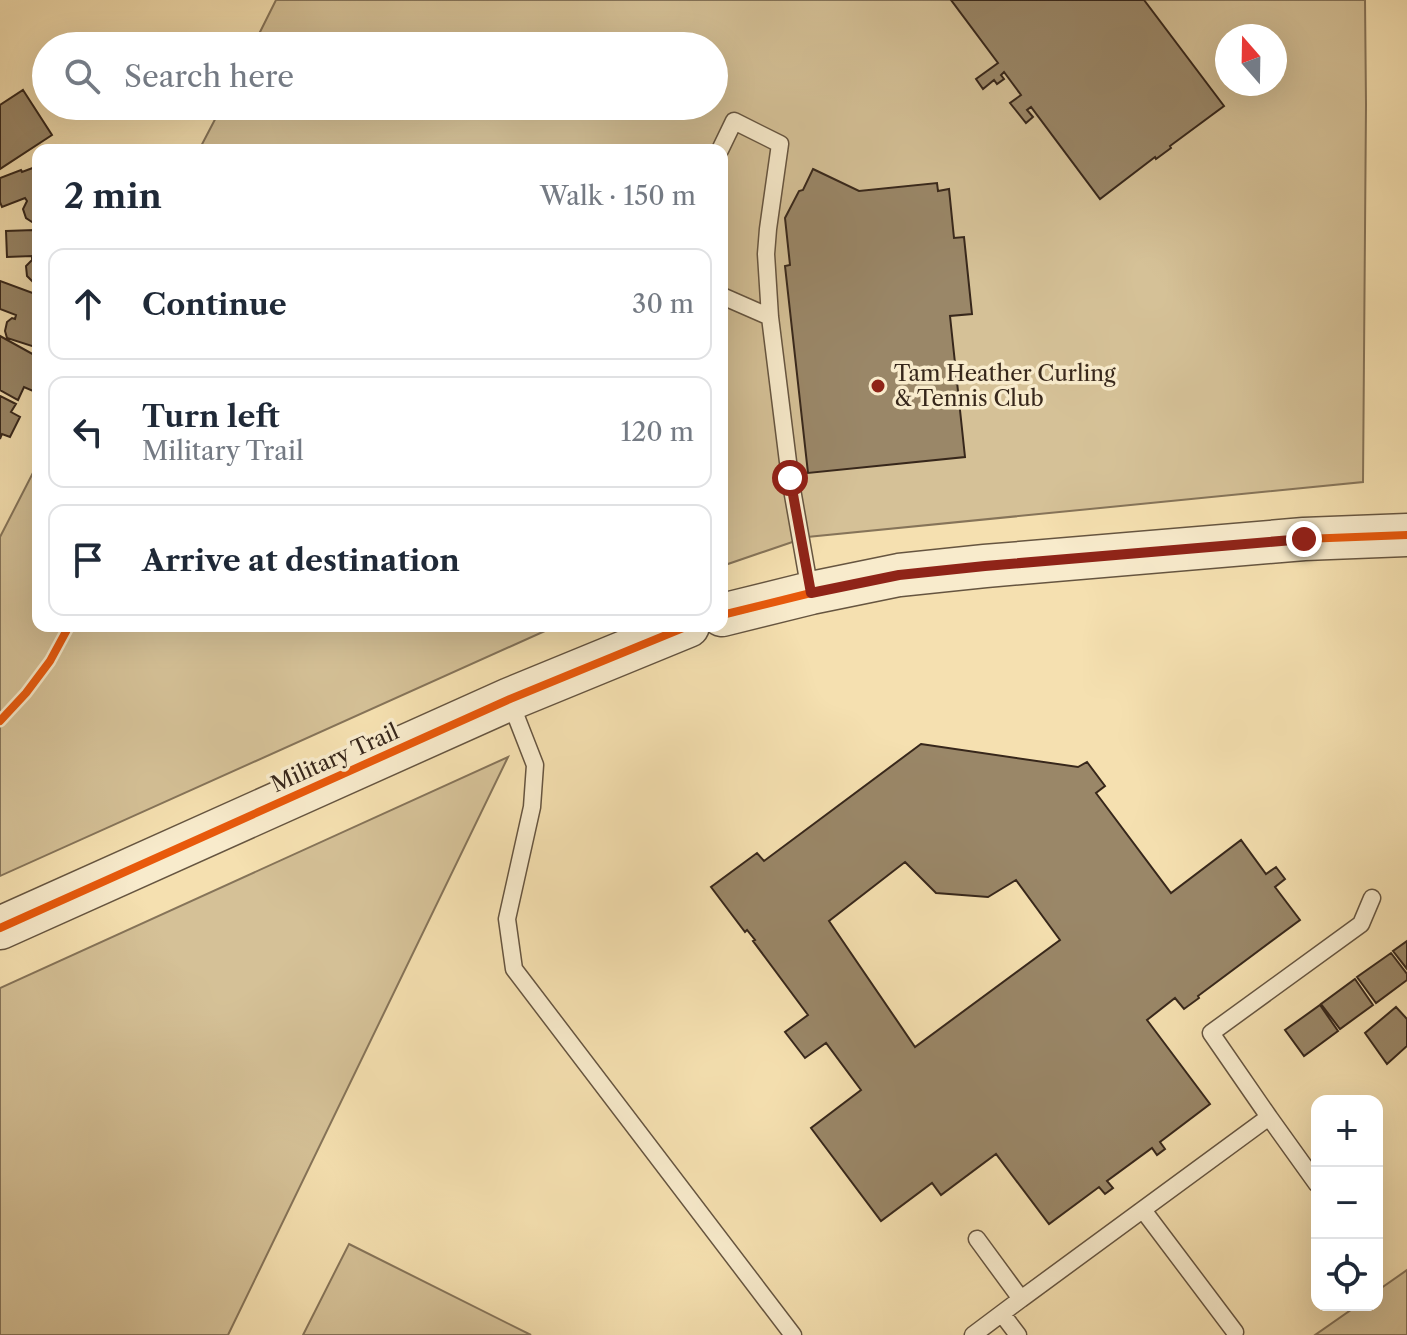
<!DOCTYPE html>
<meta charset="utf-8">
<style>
:root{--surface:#fff;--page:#f6f6f7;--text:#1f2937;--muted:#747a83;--line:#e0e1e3}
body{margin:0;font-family:"Libre Caslon Text",serif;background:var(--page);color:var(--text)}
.controls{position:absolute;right:24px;bottom:24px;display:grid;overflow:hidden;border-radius:16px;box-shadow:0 8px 32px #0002}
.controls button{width:72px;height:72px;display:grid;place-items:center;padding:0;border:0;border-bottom:2px solid var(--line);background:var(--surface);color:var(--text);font:40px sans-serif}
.compass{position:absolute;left:1215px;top:24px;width:72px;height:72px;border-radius:50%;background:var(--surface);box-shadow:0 8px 32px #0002;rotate:340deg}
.stop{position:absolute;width:24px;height:24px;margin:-18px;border:6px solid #8f2418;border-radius:50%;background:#fff}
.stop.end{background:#8f2418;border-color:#fff;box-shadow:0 2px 8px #0008}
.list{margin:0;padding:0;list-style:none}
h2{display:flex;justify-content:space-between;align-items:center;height:104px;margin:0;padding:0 32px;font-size:34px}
h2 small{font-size:26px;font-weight:400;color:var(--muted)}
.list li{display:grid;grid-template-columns:52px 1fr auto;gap:24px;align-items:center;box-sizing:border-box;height:112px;margin:0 16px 16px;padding:0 16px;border:2px solid var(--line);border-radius:16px}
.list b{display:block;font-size:30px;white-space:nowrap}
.list p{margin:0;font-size:26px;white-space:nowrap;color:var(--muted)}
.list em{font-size:26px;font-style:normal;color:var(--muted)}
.icon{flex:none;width:44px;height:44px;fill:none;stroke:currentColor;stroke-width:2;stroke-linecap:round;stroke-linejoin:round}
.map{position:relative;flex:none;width:1407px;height:1335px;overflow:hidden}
.search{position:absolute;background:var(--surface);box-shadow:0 8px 32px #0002;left:32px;top:32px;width:696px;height:88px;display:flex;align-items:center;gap:20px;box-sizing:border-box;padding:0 28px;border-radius:44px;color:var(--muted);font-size:30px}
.panel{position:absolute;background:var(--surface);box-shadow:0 8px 32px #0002;left:32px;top:144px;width:696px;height:488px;border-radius:16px}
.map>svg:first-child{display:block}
.green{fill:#d5c197;stroke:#867459;stroke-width:2;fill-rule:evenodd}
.building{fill:#9a8768;stroke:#37271b;stroke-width:2;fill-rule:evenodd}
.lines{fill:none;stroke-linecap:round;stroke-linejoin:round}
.service-casing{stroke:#665540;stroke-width:19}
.tertiary-casing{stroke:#665540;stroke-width:45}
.service{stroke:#f8ebcc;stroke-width:16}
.tertiary{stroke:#f8ebcc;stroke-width:42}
.cycleway-casing{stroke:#f8ebcc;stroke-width:13}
.cycleway{stroke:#e8590c;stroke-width:8}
.route{stroke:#8f2418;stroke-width:10}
.poi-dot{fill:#8f2418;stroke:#f8ebcc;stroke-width:3}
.labels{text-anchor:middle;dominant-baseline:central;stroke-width:7;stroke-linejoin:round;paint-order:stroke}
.poi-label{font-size:22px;fill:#37271b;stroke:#f8ebcc;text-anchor:start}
.street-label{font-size:22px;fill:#37271b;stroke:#f8ebcc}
</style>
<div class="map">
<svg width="1407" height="1335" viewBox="0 0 1407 1335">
<rect width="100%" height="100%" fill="#f5e0b0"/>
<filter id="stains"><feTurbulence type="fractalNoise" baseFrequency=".0025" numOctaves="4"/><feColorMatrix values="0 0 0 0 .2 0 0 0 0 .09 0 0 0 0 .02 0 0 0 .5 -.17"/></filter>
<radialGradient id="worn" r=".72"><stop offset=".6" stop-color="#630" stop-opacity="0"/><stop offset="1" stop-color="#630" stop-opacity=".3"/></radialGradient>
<path class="green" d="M276 0H1365L1366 105 1363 482 807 537 722 566V150H199L222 106H714V46H253ZM1227 36H1275V84H1227Z
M38 463V626H556L0 876V537Z
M508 757 228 1335H0V988Z
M349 1244 531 1335H303Z
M1407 1270V1335H1315L1358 1305H1377V1291Z"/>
<path class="building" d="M951 0H1144L1224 106 1170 146 1171 148 1156 159 1155 157 1100 199 1031 107 1027 110 1033 117 1026 123 1010 103 1021 95 1004 72 1001 75 1004 79 997 84 994 80 983 89 976 79 998 63Z
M23 90 52 135 0 169V105Z
M38 166V220L32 222 26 218 23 209 27 201 25 198 2 207 0 202V178L21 170 22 172Z
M813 169 859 191 937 183 938 191 949 189 954 238 964 237 972 314 950 316 965 457 808 473 785 266 790 265 785 218 799 191 803 190Z
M34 230V232H38V282H33L27 276 26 266 32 260V256L7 257 6 231Z
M0 281 38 295V348L7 338 5 331 7 322 12 318 15 319 16 315 0 309Z
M0 336 38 357 35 367 38 368V381L33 391 24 387 18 400 0 390Z
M0 396 16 404 11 412 20 417 10 437 2 434 0 439Z
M921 744 1078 767 1087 762 1105 786 1096 793 1171 893 1241 840 1266 874 1276 867 1285 879 1275 887 1300 920 1198 996 1199 998 1184 1009 1175 998 1147 1020 1210 1104 1160 1142 1165 1149 1157 1155 1152 1148 1107 1181 1113 1188 1105 1194 1099 1187 1049 1224 996 1154 941 1195 932 1183 881 1221 811 1128 861 1090 826 1043 805 1058 785 1032 808 1015 753 941 755 940 747 930 745 932 711 887 757 853 764 861ZM905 862 936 893 988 897 1016 880 1060 940 915 1047 829 921Z
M1407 941V969L1393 951Z
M1391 953 1407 974V980L1376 1003 1357 977Z
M1355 979 1373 1005 1340 1029 1321 1004Z
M1320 1005 1338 1031 1304 1056 1285 1030Z
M1396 1007 1407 1019V1046L1387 1064 1365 1033Z"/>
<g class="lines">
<g class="service-casing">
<path id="service" d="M720 150 734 121 780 144 768 229 766 254 770 317 790 478 810 591
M722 296 770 317
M510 701 535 765 532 807 507 919 514 969 793 1335
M1269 1117 1317 1184
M1143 1210 1235 1332
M1021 1299 1269 1117 1211 1033 1361 924 1372 898
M1002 1314 1018 1335
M973 1335 1021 1299 977 1239"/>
</g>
<g class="tertiary-casing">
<path id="tertiary" d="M722 615 811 593 899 575 985 566 1304 539 1407 535
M0 928 510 699 688 626"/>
</g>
<use href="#service" class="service"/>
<use href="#tertiary" class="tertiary"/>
<g class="cycleway-casing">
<path id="cycleway" d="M722 615 811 593 899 575 985 566 1304 539 1407 535
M0 721 26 693 50 661 69 626
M0 928 510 699 688 626"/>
</g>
<use href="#cycleway" class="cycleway"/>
</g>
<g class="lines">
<path class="route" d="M790 478 811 593 899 575 985 566 1304 539"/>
</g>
<circle class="poi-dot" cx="878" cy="386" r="8"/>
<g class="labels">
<g class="poi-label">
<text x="894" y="373">Tam Heather Curling<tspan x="894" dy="25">&amp; Tennis Club</tspan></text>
</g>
<g class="street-label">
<text transform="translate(335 758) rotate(-24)">Military Trail</text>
</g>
</g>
<rect width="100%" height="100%" filter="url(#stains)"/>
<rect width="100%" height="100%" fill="url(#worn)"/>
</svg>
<div class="controls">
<button>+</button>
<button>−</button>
<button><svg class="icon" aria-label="locate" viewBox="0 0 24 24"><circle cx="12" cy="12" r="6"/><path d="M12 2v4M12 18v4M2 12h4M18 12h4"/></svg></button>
</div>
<svg class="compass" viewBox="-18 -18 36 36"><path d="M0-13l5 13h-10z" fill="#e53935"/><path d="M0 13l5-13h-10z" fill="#747a83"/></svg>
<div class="stop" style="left:790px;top:478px"></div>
<div class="stop end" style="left:1304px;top:539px"></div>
<div class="search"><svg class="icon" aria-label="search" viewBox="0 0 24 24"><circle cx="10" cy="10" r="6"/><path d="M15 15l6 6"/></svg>Search here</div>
<section class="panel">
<h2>2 min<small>Walk · 150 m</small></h2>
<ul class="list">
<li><svg class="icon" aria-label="ahead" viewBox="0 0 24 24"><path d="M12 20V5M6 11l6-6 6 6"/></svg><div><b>Continue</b></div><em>30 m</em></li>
<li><svg class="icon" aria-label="left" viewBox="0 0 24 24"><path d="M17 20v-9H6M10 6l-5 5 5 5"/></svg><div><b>Turn left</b><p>Military Trail</p></div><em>120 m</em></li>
<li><svg class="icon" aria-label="arrive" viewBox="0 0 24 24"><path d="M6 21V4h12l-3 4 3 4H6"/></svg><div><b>Arrive at destination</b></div></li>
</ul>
</section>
</div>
